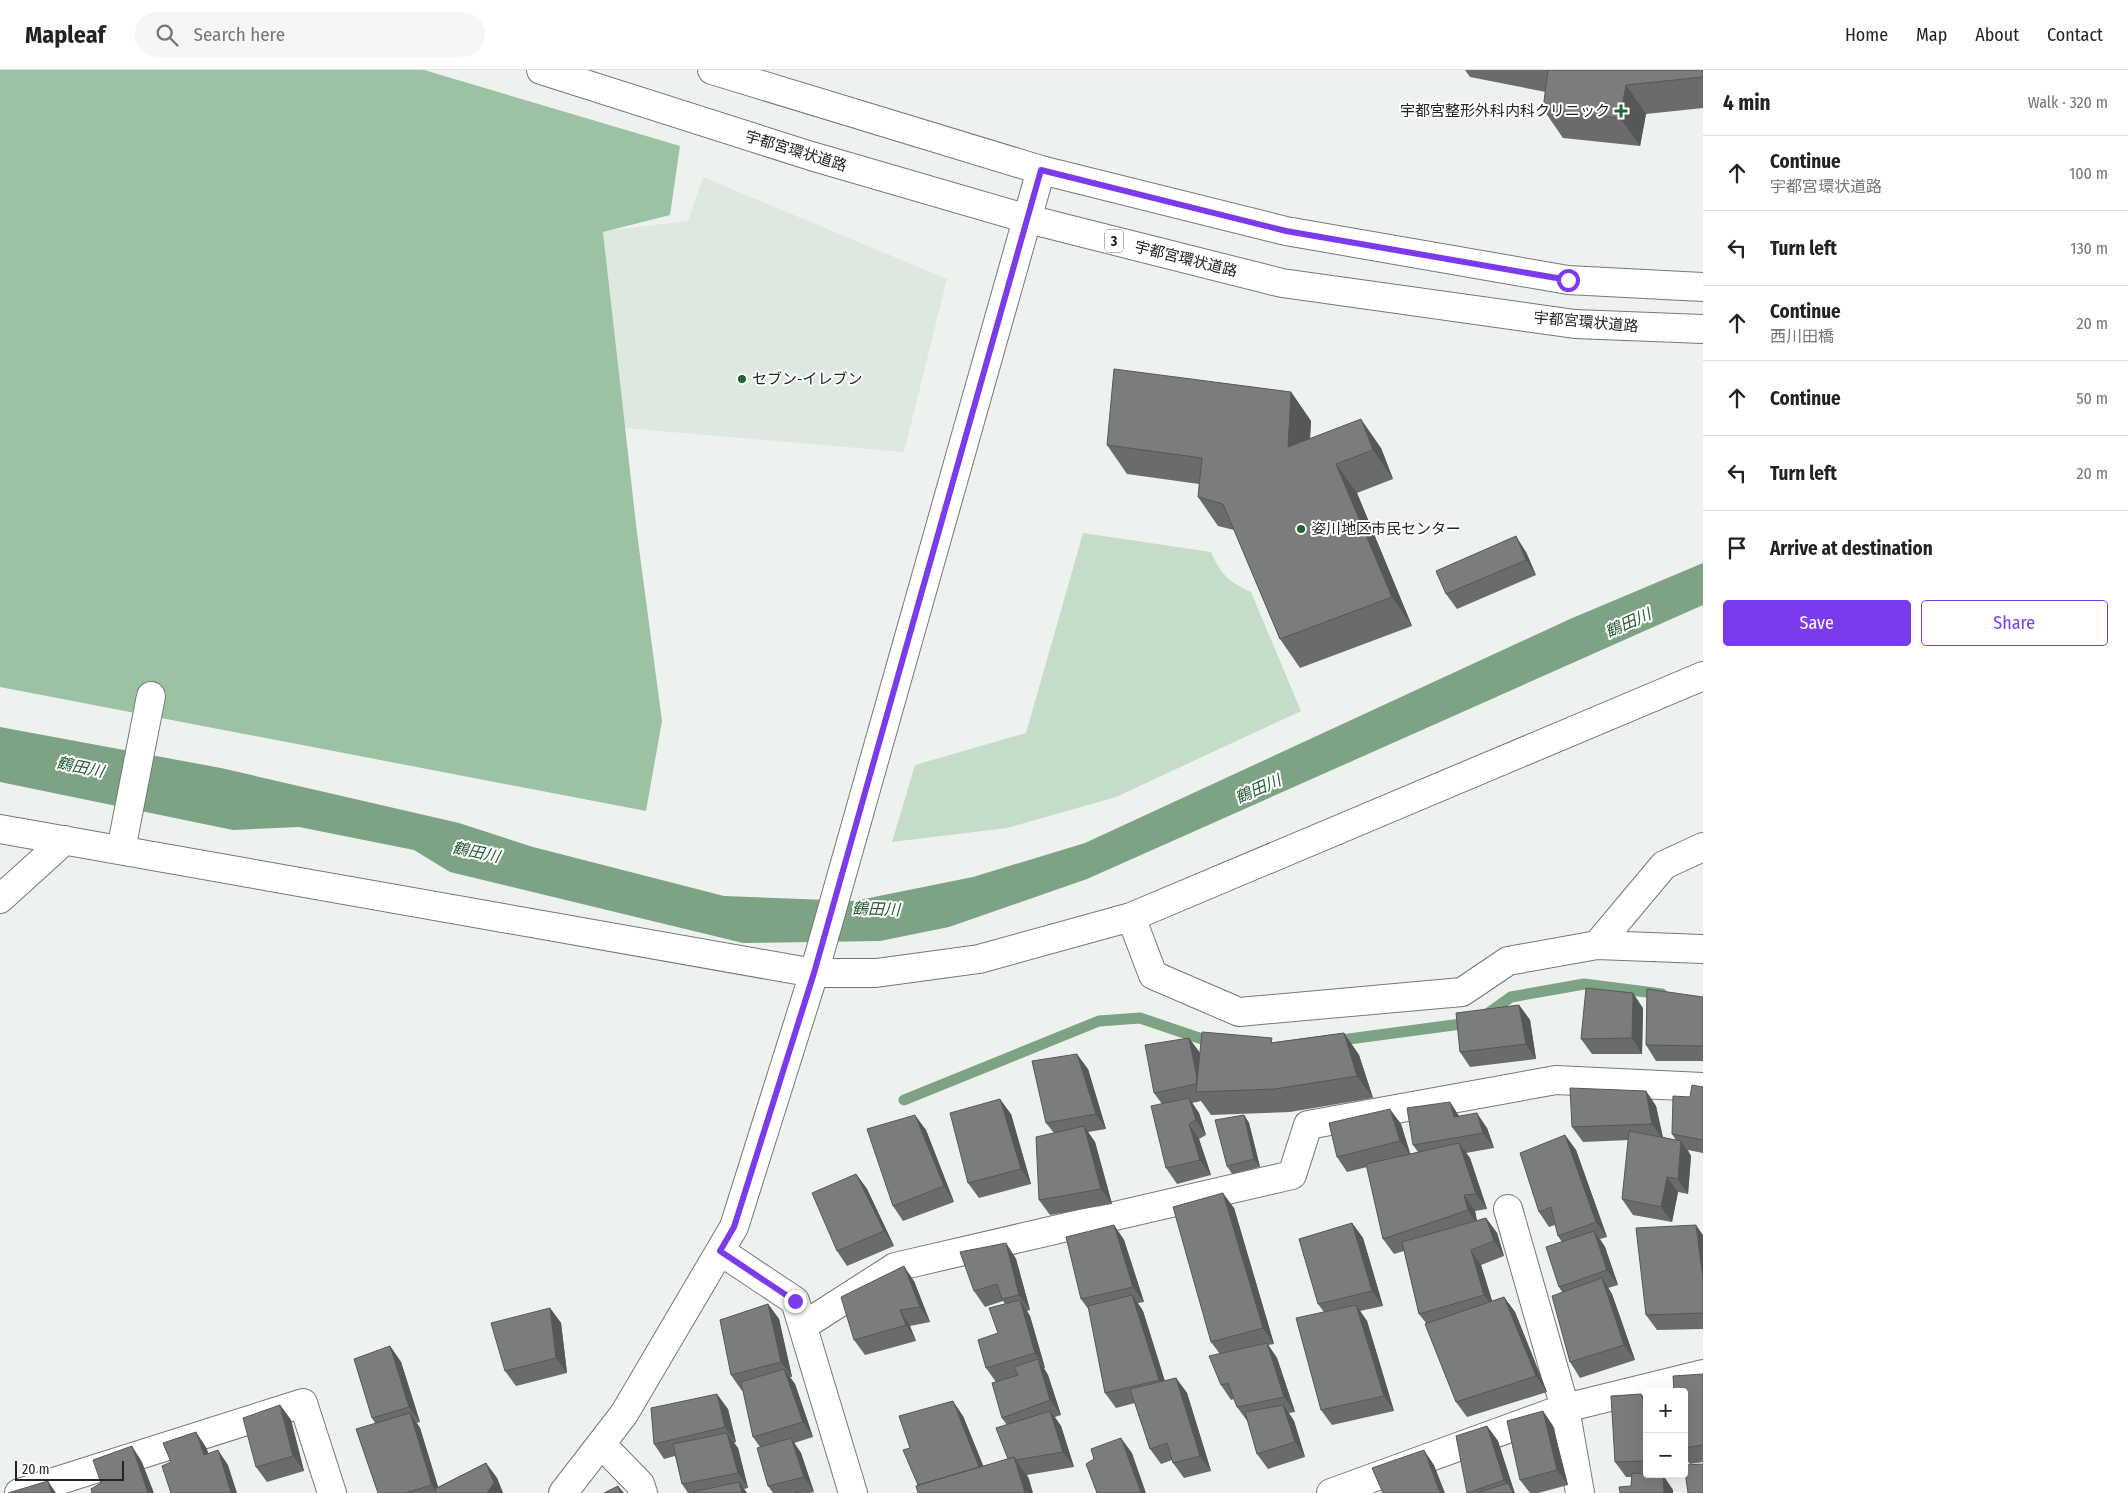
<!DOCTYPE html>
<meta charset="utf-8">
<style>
:root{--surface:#fff;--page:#f6f6f6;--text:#222;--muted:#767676;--line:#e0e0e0;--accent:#7c3aed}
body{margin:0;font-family:"Fira Sans Condensed","Noto Sans JP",sans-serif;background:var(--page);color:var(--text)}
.controls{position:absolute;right:15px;bottom:15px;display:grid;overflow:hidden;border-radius:5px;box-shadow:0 5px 20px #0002}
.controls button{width:45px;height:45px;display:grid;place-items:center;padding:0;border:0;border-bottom:1px solid var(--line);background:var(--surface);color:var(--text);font:25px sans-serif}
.scale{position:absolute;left:15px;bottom:12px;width:109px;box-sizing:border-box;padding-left:5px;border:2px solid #222423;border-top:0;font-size:14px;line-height:18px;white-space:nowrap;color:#222423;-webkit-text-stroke:4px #fff;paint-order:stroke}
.stop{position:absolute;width:15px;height:15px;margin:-11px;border:4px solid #7c3aed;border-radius:50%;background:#fff}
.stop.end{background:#7c3aed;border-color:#fff;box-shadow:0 1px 5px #0008}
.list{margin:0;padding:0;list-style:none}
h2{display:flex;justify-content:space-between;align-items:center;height:65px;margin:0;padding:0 20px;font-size:21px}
h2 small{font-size:16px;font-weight:400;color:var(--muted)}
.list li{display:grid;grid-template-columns:32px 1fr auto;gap:15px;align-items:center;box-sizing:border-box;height:75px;padding:0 20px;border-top:1px solid var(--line)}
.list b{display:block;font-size:19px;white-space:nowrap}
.list p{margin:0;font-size:16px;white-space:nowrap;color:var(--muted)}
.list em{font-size:16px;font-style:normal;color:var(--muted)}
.actions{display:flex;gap:10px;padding:15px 20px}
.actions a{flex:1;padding:11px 0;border:1px solid var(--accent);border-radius:5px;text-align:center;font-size:18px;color:var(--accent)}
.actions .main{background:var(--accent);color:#fff}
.icon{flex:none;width:28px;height:28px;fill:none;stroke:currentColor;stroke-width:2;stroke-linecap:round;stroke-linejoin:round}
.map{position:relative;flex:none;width:1703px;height:1423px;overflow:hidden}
header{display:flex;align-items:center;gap:30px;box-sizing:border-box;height:70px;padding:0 25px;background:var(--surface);border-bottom:1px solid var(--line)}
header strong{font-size:24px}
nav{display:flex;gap:28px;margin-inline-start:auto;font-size:18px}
.search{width:350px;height:45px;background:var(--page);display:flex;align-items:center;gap:12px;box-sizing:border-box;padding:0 18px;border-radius:28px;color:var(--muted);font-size:19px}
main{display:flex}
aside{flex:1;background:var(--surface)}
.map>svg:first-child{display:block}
.built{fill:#dde8df}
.green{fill:#c5dcc8}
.forest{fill:#9cc1a3}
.water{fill:#7da284}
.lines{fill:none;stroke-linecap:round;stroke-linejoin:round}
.stream{stroke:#7da284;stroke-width:11}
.minor-casing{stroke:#747874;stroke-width:30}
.major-casing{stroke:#747874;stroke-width:30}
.minor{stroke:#fff;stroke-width:28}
.major{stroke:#fff;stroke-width:28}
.wall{fill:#696c69}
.shaded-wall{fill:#555855}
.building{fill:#7a7d7a;stroke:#555855}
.route{stroke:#7c3aed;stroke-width:6}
.poi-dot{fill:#1c6735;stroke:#fff;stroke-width:2}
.labels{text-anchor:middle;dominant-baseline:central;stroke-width:4;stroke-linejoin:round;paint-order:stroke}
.shield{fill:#fff;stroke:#646665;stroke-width:1}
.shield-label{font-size:14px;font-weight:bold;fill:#222423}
.poi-label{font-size:15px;fill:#222423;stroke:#fff;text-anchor:start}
.street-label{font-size:15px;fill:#222423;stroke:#fff}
.water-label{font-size:16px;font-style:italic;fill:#245c34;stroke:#fff}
</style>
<header>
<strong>Mapleaf</strong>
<div class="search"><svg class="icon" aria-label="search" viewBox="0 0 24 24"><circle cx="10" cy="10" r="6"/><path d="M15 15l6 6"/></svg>Search here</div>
<nav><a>Home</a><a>Map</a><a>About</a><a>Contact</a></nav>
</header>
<main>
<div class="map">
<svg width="1703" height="1423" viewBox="0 0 1703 1423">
<rect width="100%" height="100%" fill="#eef2ef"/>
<path class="built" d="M703 107 947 209 904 382 625 358 603 161 688 151Z"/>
<path class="green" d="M1083 463 1211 482C1221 505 1229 512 1251 522L1301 641 1116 727 1007 758 892 772 915 695 1026 663Z"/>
<path class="forest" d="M0 0H424L680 76 670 145 603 162 637 463 662 651 646 741 0 617Z"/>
<path class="water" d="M1703 493V535L1087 809 949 857 880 871 743 873 450 802 414 780 299 757 233 760 0 712V657L221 698 459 753 533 777 724 826 854 831 973 807 1085 773 1570 549Z"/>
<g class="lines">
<path class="stream" d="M1334 971 1476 952 1511 927 1584 914 1662 924
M904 1030 1099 951 1140 948 1205 970H1216"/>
<g class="minor-casing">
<path id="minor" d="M0 759 814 903H876L979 889 1131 847 1703 606
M121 780 151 626
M0 829 65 770
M1131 847 1153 905 1239 942 1462 922 1508 891 1597 875 1703 879
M1597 875 1664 795 1703 777
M1508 1139 1565 1338 1580 1423
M720 1181 795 1231 853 1423
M803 1256 895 1197 1292 1105 1308 1055 1556 1010 1703 1017
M601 1374 640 1414 643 1423
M19 1423 303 1333 332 1423
M563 1423 624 1344 734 1157 814 903 1041 100
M1331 1423 1565 1338 1703 1304"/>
</g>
<g class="major-casing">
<path id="major" d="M541 0 811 86 1028 149 1282 213 1575 254 1703 259
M712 0 1041 100 1286 161 1568 210 1703 217"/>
</g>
<use href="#minor" class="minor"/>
<use href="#major" class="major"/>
</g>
<path class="wall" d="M1465 0H1703V38L1646 44 1640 76 1563 68 1543 39 1546 22 1470 7Z
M1291 322 1311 351 1310 368 1381 378 1393 409 1357 423 1412 556 1300 598 1280 569 1234 460 1218 456 1198 427 1199 414 1127 404 1107 375Z
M1526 482 1536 505 1457 539 1446 524Z
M1703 927V991H1656L1646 975Z
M1519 935 1530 950 1536 989 1470 997 1460 982Z
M1643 938 1642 984H1592L1581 969Z
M1344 963 1359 985 1373 1028 1290 1042 1211 1045 1201 1031 1192 1033 1199 1043 1206 1065 1199 1069 1211 1105 1177 1114 1166 1098 1162 1034 1154 1023 1189 968 1200 983 1275 972Z
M1088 999 1106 1059 1088 1062 1095 1072 1112 1134 1050 1145 1039 1130 1054 1063 1046 1053Z
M1703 1017V1083L1688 1080 1691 1086 1688 1124 1678 1122 1672 1152 1633 1145 1622 1129 1629 1070 1583 1072 1572 1057 1646 1021 1656 1036 1663 1067 1676 1070 1672 1064 1690 1027Z
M1450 1032 1459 1046 1487 1058 1494 1078 1466 1083 1470 1088 1487 1139 1475 1141 1477 1151 1486 1148 1497 1163 1504 1186 1481 1195 1492 1231 1504 1227 1515 1242 1547 1322 1467 1347 1456 1332 1426 1253 1419 1244 1404 1181 1394 1184 1383 1169 1367 1097 1347 1102 1337 1087 1401 1054 1410 1084 1418 1082 1413 1075Z
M1011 1044 1031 1114 979 1128 968 1113Z
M1244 1045 1249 1053 1260 1097 1232 1104 1227 1096Z
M926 1060 954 1132 903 1151 893 1136Z
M1565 1065 1576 1080 1607 1167 1600 1169 1605 1177 1618 1215 1608 1218 1612 1224 1635 1290 1580 1308 1570 1292 1562 1222 1559 1217 1562 1172 1558 1166 1555 1155 1549 1157 1539 1142Z
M856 1104 867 1119 894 1176 847 1196 837 1181Z
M1234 1138 1274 1274 1268 1275 1277 1288 1295 1342 1289 1343 1294 1351 1305 1387 1268 1399 1257 1384 1248 1352 1237 1337 1234 1329 1231 1330 1221 1315 1220 1284 1211 1272Z
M1352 1153 1363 1168 1383 1236 1360 1241 1367 1251 1394 1341 1332 1355 1321 1340 1324 1242 1318 1234Z
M1114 1155 1124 1170 1144 1232 1138 1233 1143 1241 1165 1311 1176 1308 1187 1323 1211 1401 1184 1408 1173 1393 1172 1390 1161 1394 1150 1379 1135 1333 1116 1338 1105 1323 1089 1240 1081 1229Z
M1703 1165V1259L1657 1260 1646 1245Z
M1006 1173 1016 1189 1030 1240 1027 1241 1030 1246 1045 1298H1044L1048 1305 1061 1345 1055 1347 1061 1356 1074 1397 1027 1405 1029 1409 918 1415 910 1378 963 1346 983 1396 1008 1389 1007 1355 1002 1348 996 1312 986 1298 998 1263 1005 1234 1003 1231 985 1237 974 1221Z
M914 1211 930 1252 910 1256 916 1271 865 1285 854 1270Z
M768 1234 779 1249 792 1307H790L795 1314 813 1367 794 1373 801 1383 814 1422 810 1423H773L768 1416 760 1377 753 1367 743 1320 742 1321 731 1305Z
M550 1238 561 1253 567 1303 516 1316 505 1301Z
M390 1276 401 1292 420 1352 417 1353 420 1358 438 1417 486 1393 497 1408 503 1423H378L375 1353 372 1348Z
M1703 1304V1392L1690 1394 1684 1387V1322Z
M1641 1324 1647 1332V1404H1674V1406H1663L1673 1420 1631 1416 1632 1407H1626L1615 1392Z
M280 1335 291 1350 304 1401 267 1412 256 1397Z
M728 1339 736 1372 734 1373 738 1378 748 1418 744 1419 747 1423H688L682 1414 675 1386 664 1389 654 1374Z
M1543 1341 1553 1356 1568 1415 1538 1423H1530L1520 1410Z
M1487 1356 1498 1371 1514 1421 1515 1423H1467Z"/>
<path class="shaded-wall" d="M1626 15 1646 44 1640 76 1620 48Z
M1291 322 1311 351 1308 406 1288 377Z
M1361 349 1381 378 1393 409 1373 380Z
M1336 394 1357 423 1412 556 1392 527Z
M1516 466 1526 482 1536 505 1526 490Z
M1633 923 1643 938 1642 984 1632 968Z
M1519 935 1530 950 1536 989 1526 974Z
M1344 963 1359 985 1373 1028 1357 1006Z
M1189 968 1200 983 1198 1014Z
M1077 984 1088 999 1106 1059 1096 1044Z
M1646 1021 1656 1036 1663 1069 1652 1054Z
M1189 1028 1199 1043 1206 1065 1196 1050Z
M1000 1029 1011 1044 1031 1114 1021 1099Z
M1450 1032 1460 1048 1454 1047Z
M1390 1039 1401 1054 1411 1086 1400 1071Z
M1477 1043 1487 1058 1494 1078 1483 1063Z
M915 1045 926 1060 954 1132 944 1116Z
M1244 1045 1249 1053 1260 1097 1254 1089Z
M1189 1054 1199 1069 1211 1105 1200 1090Z
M1084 1056 1095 1072 1112 1134 1101 1119Z
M1565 1065 1576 1080 1607 1167 1596 1152Z
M1681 1071 1691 1086 1688 1124 1678 1109Z
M1459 1073 1470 1088 1487 1139 1476 1124Z
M856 1104 867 1119 894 1176 884 1161Z
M1667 1107 1678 1122 1672 1152 1661 1137Z
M1223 1123 1234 1138 1274 1274 1263 1258Z
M1464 1125 1475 1141 1478 1156 1468 1140Z
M1486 1148 1497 1163 1504 1186 1494 1171Z
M1352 1153 1363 1168 1383 1236 1372 1221Z
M1114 1155 1124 1170 1144 1232 1133 1217Z
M1696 1155 1703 1165V1209Z
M1594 1161 1605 1177 1618 1215 1607 1200Z
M1006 1173 1016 1189 1030 1240 1019 1225Z
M1471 1180 1481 1195 1495 1240 1484 1225Z
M904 1196 914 1211 930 1252 920 1237Z
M1602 1208 1612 1224 1635 1290 1624 1275Z
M1132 1225 1143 1241 1169 1325 1159 1310Z
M1504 1227 1515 1242 1547 1322 1536 1306Z
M1020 1230 1030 1246 1045 1298 1035 1283Z
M768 1234 779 1249 792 1307 781 1292Z
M1356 1235 1367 1251 1394 1341 1384 1326Z
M550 1238 561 1253 567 1303 556 1288Z
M900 1240 910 1256 916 1271 906 1255Z
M1267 1273 1277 1288 1295 1342 1284 1327Z
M390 1276 401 1292 420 1352 409 1337Z
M1038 1289 1048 1305 1061 1345 1050 1330Z
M784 1299 795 1314 813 1367 803 1352Z
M1176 1308 1187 1323 1211 1401 1200 1386Z
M717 1324 728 1339 736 1372 725 1357Z
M1641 1324 1647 1332V1345Z
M953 1331 963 1346 992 1417 981 1402Z
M280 1335 291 1350 304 1401 293 1386Z
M1283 1335 1294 1351 1305 1387 1295 1372Z
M1050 1341 1061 1356 1074 1397 1063 1382Z
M1543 1341 1553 1356 1568 1415 1557 1400Z
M410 1343 420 1358 440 1423H437L432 1415Z
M1487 1356 1498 1371 1514 1421 1515 1423H1513L1504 1410Z
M196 1362 206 1377 215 1400 204 1385Z
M727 1363 738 1378 748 1418 738 1403Z
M791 1368 801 1383 814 1422 804 1407Z
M1121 1368 1132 1383 1146 1423H1141Z
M132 1376 142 1392 154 1423H148Z
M218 1380 228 1395 237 1423H231Z
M1424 1380 1434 1395 1445 1423H1440Z
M1014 1387 1029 1409 1033 1423H1025Z
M486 1393 497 1408 503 1423H487Z
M1663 1405 1673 1420V1423H1664Z
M48 1411 56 1423H51Z
M739 1412 747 1423H742Z
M618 1416 624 1423H620Z"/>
<path class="building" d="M1548 0H1703V7L1626 15 1620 48 1543 39Z
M1114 299 1291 322 1288 377 1361 349 1373 380 1336 394 1392 527 1280 569 1223 434 1198 427 1202 388 1107 375Z
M1516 466 1526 490 1446 524 1436 501Z
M1586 918 1633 923 1632 968 1581 969Z
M1647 919 1703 927V976L1646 975Z
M1519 935 1526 974 1460 982 1456 943Z
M1202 962 1272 968 1271 973 1344 963 1357 1006 1275 1019 1196 1022Z
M1189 968 1197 1008 1196 1014 1154 1023 1145 975Z
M1077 984 1096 1044 1046 1053 1032 991Z
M1692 1015 1703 1017V1070L1672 1064 1673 1026 1690 1027Z
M1570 1018 1646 1021 1652 1054 1572 1057Z
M1189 1028 1196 1050 1189 1054 1200 1090 1166 1098 1151 1036Z
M1000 1029 1021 1099 968 1113 950 1043Z
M1450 1032 1454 1047 1477 1043 1483 1063 1413 1075 1407 1038Z
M1390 1039 1400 1071 1337 1087 1329 1053Z
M915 1045 944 1116 893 1136 867 1059Z
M1244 1045 1254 1089 1227 1096 1215 1050Z
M1084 1056 1101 1119 1039 1130 1036 1067Z
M1629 1061 1681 1071 1678 1109 1667 1107 1661 1137 1622 1129Z
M1565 1065 1596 1152 1558 1166 1551 1137 1539 1142 1520 1083Z
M1459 1073 1476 1124 1464 1125 1468 1140 1383 1169 1366 1094Z
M856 1104 884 1161 837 1181 812 1123Z
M1223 1123 1263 1258 1211 1272 1173 1137Z
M1486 1148 1494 1171 1471 1180 1484 1225 1419 1244 1402 1172Z
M1352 1153 1372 1221 1318 1234 1299 1169Z
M1114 1155 1133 1217 1081 1229 1066 1167Z
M1696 1155 1703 1209V1243L1646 1245 1636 1158Z
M1594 1161 1607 1200 1559 1217 1546 1177Z
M1006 1173 1019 1225 1002 1229 997 1214 974 1221 960 1182Z
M904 1196 920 1237 900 1240 906 1255 854 1270 841 1227Z
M1602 1208 1624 1275 1570 1292 1552 1226Z
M1132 1225 1159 1310 1105 1323 1088 1236Z
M1504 1227 1536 1306 1456 1332 1425 1254Z
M1020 1230 1035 1283 986 1298 978 1270 998 1263 989 1238Z
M768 1234 781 1292 731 1305 720 1250Z
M1356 1235 1384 1326 1321 1340 1296 1248Z
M550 1238 556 1288 505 1301 491 1253Z
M1267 1273 1284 1327 1237 1337 1228 1313 1221 1315 1209 1286Z
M390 1276 409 1337 372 1348 354 1289Z
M1038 1289 1050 1330 1002 1348 992 1313 1018 1305 1014 1297Z
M784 1299 803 1352 753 1367 741 1312Z
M1703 1304V1375L1684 1378V1322H1674L1673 1306Z
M1176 1308 1200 1386 1173 1393 1167 1373 1150 1379 1130 1319Z
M717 1324 725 1357 654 1374 651 1338Z
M1641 1324 1647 1345V1391L1615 1392 1611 1326Z
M953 1331 979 1397 918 1415 903 1380 910 1378 899 1346Z
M280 1335 293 1386 256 1397 243 1348Z
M1283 1335 1295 1372 1257 1384 1245 1342Z
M1050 1341 1063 1382 1016 1390 1014 1387 1008 1389 996 1358Z
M1543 1341 1557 1400 1520 1410 1507 1351Z
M410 1343 432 1415 405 1423H378L356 1359Z
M1487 1356 1504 1410 1467 1423 1456 1366Z
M196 1362 204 1385 218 1380 231 1423H171L162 1396 171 1392 163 1373Z
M727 1363 738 1403 682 1414 673 1374Z
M791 1368 804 1407 768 1416 757 1378Z
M1121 1368 1141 1423H1097L1086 1394 1094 1389 1091 1379Z
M132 1376 148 1423H92L91 1419 101 1413 93 1390Z
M1424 1380 1440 1423H1383L1372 1398Z
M1014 1387 1025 1423H918L916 1416Z
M486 1393 494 1413 487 1423H436L435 1419Z
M1703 1394V1423H1688L1684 1395Z
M1632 1403 1663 1405 1664 1423H1620L1619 1417 1631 1416Z
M48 1411 51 1423H8Z
M739 1412 742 1423H694L693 1422Z
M1508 1413 1513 1423H1477Z
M618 1416 620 1423H604Z
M806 1420 807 1423H794Z"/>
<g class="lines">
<path class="route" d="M795 1231 720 1181 734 1157 814 903 1041 100 1286 161 1568 210"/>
</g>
<g class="poi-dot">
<path d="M1618.5 33.5h5v5h5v5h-5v5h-5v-5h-5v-5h5z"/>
<circle cx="742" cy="309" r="5"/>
<circle cx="1301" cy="459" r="5"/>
</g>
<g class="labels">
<rect class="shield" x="1105" y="159.5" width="18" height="23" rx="4"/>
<g class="shield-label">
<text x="1114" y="171">3</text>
</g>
<g class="poi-label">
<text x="1610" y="41" text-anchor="end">宇都宮整形外科内科クリニック</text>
<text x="752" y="309">セブン-イレブン</text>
<text x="1311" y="459">姿川地区市民センター</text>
</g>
<g class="street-label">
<text transform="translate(796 81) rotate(17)">宇都宮環状道路</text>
<text transform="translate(1186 189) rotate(14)">宇都宮環状道路</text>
<text transform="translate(1586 252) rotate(5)">宇都宮環状道路</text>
</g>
<g class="water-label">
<text transform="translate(1628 553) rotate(-24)">鶴田川</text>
<text transform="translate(80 697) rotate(12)">鶴田川</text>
<text transform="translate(1258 719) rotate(-24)">鶴田川</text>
<text transform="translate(476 782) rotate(12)">鶴田川</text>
<text transform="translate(876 839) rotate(2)">鶴田川</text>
</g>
</g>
</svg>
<div class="controls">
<button>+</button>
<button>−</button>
</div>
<div class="scale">20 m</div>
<div class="stop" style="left:1568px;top:210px"></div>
<div class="stop end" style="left:795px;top:1231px"></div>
</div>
<aside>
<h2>4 min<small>Walk · 320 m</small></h2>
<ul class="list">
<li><svg class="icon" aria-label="ahead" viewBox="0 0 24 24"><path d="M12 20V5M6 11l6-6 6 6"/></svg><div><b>Continue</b><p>宇都宮環状道路</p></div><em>100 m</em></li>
<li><svg class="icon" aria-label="left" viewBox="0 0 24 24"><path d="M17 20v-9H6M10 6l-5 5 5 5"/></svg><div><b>Turn left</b></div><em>130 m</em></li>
<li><svg class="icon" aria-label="ahead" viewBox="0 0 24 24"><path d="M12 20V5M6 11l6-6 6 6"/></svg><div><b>Continue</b><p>西川田橋</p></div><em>20 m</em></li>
<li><svg class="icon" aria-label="ahead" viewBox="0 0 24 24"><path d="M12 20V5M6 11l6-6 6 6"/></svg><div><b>Continue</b></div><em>50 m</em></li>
<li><svg class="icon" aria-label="left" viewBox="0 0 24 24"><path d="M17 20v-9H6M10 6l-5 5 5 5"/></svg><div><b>Turn left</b></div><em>20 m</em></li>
<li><svg class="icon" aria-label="arrive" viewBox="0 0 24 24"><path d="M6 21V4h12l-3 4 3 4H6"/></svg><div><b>Arrive at destination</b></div></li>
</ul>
<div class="actions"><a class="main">Save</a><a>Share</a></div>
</aside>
</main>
